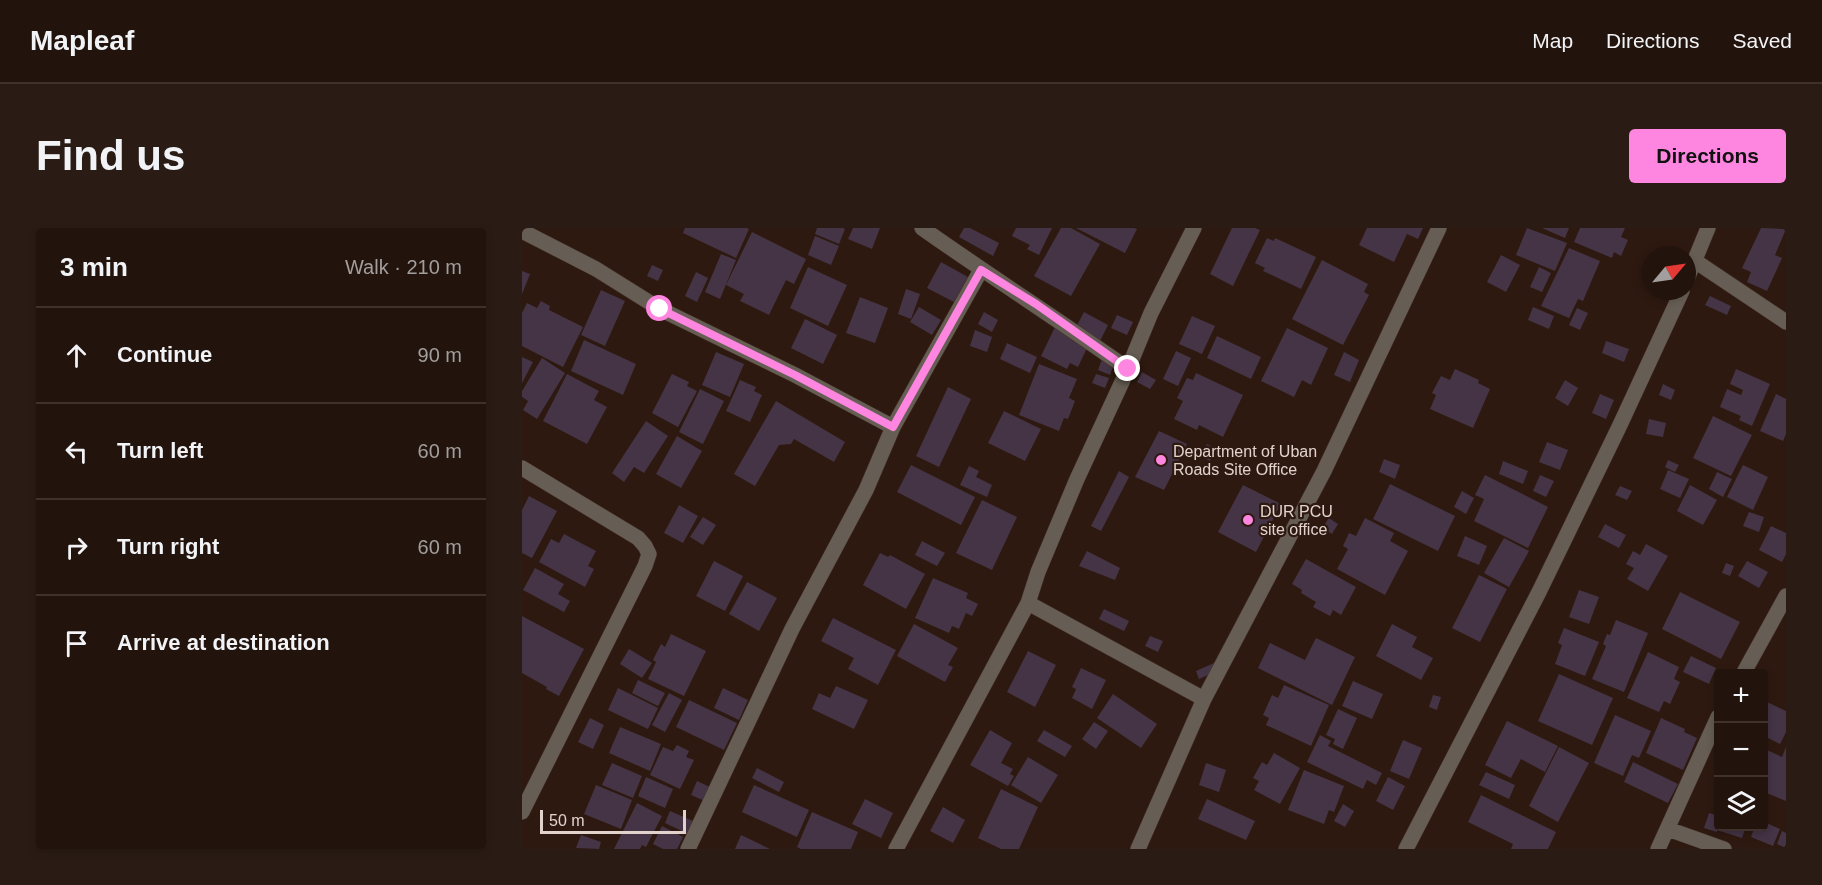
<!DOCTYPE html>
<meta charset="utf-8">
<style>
:root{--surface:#22130c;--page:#2a1c15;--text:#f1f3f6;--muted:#a29e9d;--line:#3f322d;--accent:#fe86e0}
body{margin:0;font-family:Helvetica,sans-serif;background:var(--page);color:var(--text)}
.controls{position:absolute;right:18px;bottom:18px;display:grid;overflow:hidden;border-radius:6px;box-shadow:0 3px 9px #0003}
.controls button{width:54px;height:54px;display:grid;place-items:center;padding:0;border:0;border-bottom:2px solid var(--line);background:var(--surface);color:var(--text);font:30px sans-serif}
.compass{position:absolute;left:1120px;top:18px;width:54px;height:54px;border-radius:50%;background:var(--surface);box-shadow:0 3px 9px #0003;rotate:61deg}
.scale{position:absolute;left:18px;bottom:15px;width:146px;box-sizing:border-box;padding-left:6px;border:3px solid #e1d3cc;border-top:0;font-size:16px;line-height:21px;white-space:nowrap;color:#e1d3cc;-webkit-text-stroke:4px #2e1910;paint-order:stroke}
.stop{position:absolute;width:18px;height:18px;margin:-14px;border:4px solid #fe86e0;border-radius:50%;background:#fff}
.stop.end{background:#fe86e0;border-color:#fff;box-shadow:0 2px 6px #0008}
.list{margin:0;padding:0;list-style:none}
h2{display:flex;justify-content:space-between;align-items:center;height:78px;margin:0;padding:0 24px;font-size:26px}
h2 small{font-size:20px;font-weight:400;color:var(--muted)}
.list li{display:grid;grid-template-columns:39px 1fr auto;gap:18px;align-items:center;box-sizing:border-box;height:96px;padding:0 24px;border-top:2px solid var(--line)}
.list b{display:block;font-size:22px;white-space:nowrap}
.list em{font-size:20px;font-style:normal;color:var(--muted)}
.icon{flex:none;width:33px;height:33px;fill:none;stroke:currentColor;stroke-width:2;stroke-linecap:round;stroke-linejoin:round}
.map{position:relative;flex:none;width:1264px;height:621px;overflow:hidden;border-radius:6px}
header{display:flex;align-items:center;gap:36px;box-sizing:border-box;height:84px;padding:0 30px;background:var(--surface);border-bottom:2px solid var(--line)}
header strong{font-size:28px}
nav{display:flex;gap:33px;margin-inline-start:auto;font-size:21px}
.intro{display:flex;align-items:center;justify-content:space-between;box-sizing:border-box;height:144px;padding:0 36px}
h1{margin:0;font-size:42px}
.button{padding:15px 27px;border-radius:6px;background:var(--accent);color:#111;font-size:21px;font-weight:700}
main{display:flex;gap:36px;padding:0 36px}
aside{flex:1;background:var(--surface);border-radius:6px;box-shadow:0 3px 9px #0003}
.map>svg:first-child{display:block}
.building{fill:#443445}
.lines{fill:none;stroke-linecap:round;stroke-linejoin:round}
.minor-casing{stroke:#47332a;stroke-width:16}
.minor{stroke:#665e54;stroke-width:15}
.route{stroke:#fe86e0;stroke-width:8}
.poi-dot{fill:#fe86e0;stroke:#2e1910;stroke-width:2}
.labels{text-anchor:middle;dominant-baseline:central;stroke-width:4.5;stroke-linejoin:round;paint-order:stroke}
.poi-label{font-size:16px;fill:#e1d3cc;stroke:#2e1910;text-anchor:start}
</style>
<header>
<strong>Mapleaf</strong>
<nav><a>Map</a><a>Directions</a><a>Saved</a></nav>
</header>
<div class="intro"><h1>Find us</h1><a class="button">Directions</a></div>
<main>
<aside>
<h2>3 min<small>Walk · 210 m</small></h2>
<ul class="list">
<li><svg class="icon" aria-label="ahead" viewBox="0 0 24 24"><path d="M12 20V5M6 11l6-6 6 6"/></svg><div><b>Continue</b></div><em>90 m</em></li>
<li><svg class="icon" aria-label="left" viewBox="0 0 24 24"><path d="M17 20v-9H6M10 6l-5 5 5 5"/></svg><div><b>Turn left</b></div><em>60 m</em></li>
<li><svg class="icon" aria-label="right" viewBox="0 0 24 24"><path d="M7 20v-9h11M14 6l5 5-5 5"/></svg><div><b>Turn right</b></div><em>60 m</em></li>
<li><svg class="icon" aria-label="arrive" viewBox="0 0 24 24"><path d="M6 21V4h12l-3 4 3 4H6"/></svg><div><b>Arrive at destination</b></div></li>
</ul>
</aside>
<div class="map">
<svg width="1264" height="621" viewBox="0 0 1264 621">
<rect width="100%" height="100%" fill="#2e1910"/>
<path class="building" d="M163 0H225L227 1 214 30 161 5Z
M295 0H321L323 1 317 16 293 6Z
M331 0H358L350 21 326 11Z
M442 0H448L477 15 471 28 437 9Z
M494 0H530L517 27 505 21 508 17 490 8Z
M539 0H549L578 16 549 68 512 48Z
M554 0H612L615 1 603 25Z
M710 0H733L738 2 711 58 688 46Z
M845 0H901L896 11 885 6 872 34 837 17Z
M1005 0 1045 15 1033 43 994 27Z
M1020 0H1047L1043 10Z
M1058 0H1103L1099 9 1106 12 1099 28 1092 24 1090 30 1052 14Z
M1239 0 1264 1 1253 27 1260 30 1245 63 1225 54 1229 44 1220 40Z
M230 4 284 31 272 56 264 52 247 87 218 73 222 66 204 57Z
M293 8 317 18 309 37 286 27Z
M745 10 752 13 753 10 794 29 779 61 741 43 743 40 733 35Z
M1047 20 1078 33 1061 73 1056 71 1047 90 1019 78Z
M199 26 214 32 198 71 183 64Z
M979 27 998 37 984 64 965 54Z
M800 32 846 56 842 64 847 67 821 117 770 91Z
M419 34 446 49 432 74 405 60Z
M130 37 141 42 136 53 125 48Z
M286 39 325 57 306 98 268 80Z
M1017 39 1029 45 1020 64 1008 59Z
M0 43 8 46 0 66Z
M174 44 186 50 175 74 163 68Z
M384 61 398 66 389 91 376 86Z
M79 62 103 73 83 118 59 107Z
M1188 68 1209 78 1205 87 1183 77Z
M338 69 366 80 353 115 324 105Z
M19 73 28 78 27 82 61 99 41 139 0 118V85L5 75 15 80Z
M397 79 419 92 410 107 388 94Z
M1011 79 1032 88 1027 101 1006 92Z
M1055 80 1066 85 1058 102 1047 97Z
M462 84 476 92 470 104 456 96Z
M562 84 586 97 578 113 553 101Z
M595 87 611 94 605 107 589 100Z
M670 88 693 98 680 126 657 116Z
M283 91 315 107 301 136 269 120Z
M533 99 565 120 556 139 548 135 545 141 519 128Z
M765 100 806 120 789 157 780 152 772 169 739 153Z
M453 102 470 109 465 124 448 118Z
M695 108 739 129 729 151 685 130Z
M62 112 114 136 101 167 49 143Z
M1084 113 1107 121 1102 134 1080 125Z
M485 115 515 129 508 145 478 131Z
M654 123 669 130 656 158 641 151Z
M194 124 222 136 208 169 180 157Z
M822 124 837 132 828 154 812 147Z
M0 129 11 134 0 155Z
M20 130 43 145 15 191 1 182 6 173 0 169V163Z
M580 131 592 136 588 147 576 142Z
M517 136 555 151 547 170 553 173 546 191 542 190 537 203 497 187Z
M933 141 957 152 956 155 968 161 951 200 908 181 914 167 910 165 919 148 928 152Z
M1214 141 1248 156 1230 198 1217 192 1219 188 1198 179 1205 161 1219 167 1221 162 1208 156Z
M620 144 634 152 628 161 615 154Z
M674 145 721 167 701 209 677 197 675 202 652 191 661 173 655 170 665 150 671 152Z
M45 146 77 163 72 172 85 179 65 216 21 193Z
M150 146 167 154 165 158 175 163 156 199 130 185Z
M574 146 587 150 583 160 570 155Z
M218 152 234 159 232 163 240 167 228 194 204 183Z
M1043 152 1056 160 1046 178 1033 170Z
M1141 156 1153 162 1149 172 1137 167Z
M426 159 449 171 417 239 394 228Z
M178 161 202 173 181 216 157 204Z
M1078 166 1092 172 1084 191 1070 185Z
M1254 166 1264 171V206L1261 213 1238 203Z
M254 173 323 214 312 234 272 211 269 216 257 217 233 258 212 246Z
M482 183 519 201 503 233 466 215Z
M1191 188 1230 207 1209 248 1171 230Z
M1127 191 1144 195 1141 209 1124 206Z
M124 193 146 208 122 245 112 239 102 254 90 245Z
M637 203 665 216 642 262 613 249Z
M155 208 180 223 159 260 134 246Z
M1025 214 1046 222 1038 242 1017 234Z
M685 216 695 222 688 233 678 228Z
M862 231 878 237 873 251 857 244Z
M1146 232 1157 237 1153 244 1143 239Z
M981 233 1006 243 1001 256 977 246Z
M389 237 453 269 439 297 375 264Z
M1221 237 1246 249 1231 282 1205 269Z
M447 238 457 243 454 249 470 257 465 269 438 257Z
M1146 242 1167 251 1158 270 1138 261Z
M597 243 607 249 579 303 569 298Z
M1195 244 1210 251 1201 269 1187 261Z
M963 247 1026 279 1006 320 952 293 962 271 953 267Z
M1018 247 1032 253 1024 269 1011 263Z
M868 256 933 288 916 323 851 291Z
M721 257 759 276 734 324 696 304Z
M1168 257 1195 272 1181 297 1155 283Z
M1098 258 1110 263 1105 272 1093 267Z
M940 263 952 270 944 286 932 279Z
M7 268 35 283 10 330 0 325V282Z
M460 272 495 289 470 342 434 325Z
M157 277 176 288 161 315 142 305Z
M1227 284 1242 289 1237 304 1221 298Z
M181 289 194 297 181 317 168 309Z
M807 290 816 296 810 306 800 300Z
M843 290 872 305 868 313 886 323 863 367 815 341 826 321 821 318 827 305 834 308Z
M1083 296 1104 307 1097 320 1076 309Z
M1249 298 1264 305V326L1260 334 1237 322Z
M42 306 74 323 66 338 72 341 63 359 17 334 29 311 37 315Z
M943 308 965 318 957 337 935 328Z
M982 310 1007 323 987 359 962 345Z
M400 313 423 325 415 338 393 327Z
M1124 316 1146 328 1126 363 1105 351 1112 340 1104 336 1111 323 1118 327Z
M565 323 598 340 593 352 557 338Z
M358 325 366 329 368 327 403 346 384 381 341 357Z
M784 331 834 359 819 387 811 382 808 388 791 379 794 374 779 365 780 362 770 356Z
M192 333 221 348 203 383 174 368Z
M1225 333 1246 344 1237 360 1216 348Z
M1204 335 1212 338 1208 348 1200 345Z
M13 340 42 356 36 366 48 373 42 384 1 362Z
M957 347 985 361 958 414 930 400Z
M411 350 446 365 444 370 456 376 450 388 444 385 437 401 430 398 427 405 393 390Z
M225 354 255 370 237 403 207 386Z
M1057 362 1077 369 1067 396 1047 389Z
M1158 364 1218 394 1199 431 1140 401Z
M582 381 607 393 602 403 577 391Z
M0 388 62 421 37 468 24 461 25 459 0 445Z
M311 390 374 422 356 457 326 441 332 430 299 413Z
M1094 392 1126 405 1102 464 1070 451 1084 418 1081 416 1085 406 1088 407Z
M392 396 436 420 426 437 431 439 423 454 375 428Z
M870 396 895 409 890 419 911 430 899 452 854 428Z
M1042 400 1077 414 1063 448 1033 436 1040 417 1036 415Z
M149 406 184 423 162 468 126 451 134 434 131 432 139 416 143 419Z
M628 408 641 413 636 424 623 418Z
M794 410 833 429 810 477 736 440 748 415 783 432Z
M107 421 130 435 120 450 98 436Z
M506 423 534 437 513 479 485 464Z
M1126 424 1157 439 1152 451 1158 454 1148 476 1142 473 1137 484 1105 470Z
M1169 428 1194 440 1187 456 1161 444Z
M692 435 695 443 677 451 674 443Z
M559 440 584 452 570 481 550 470 554 461 550 459Z
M1037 446 1091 470 1070 517 1016 493Z
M116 452 143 465 136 478 110 465Z
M831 453 861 466 850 491 820 478Z
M762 457 807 477 789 518 744 497 747 490 741 487 750 467 756 470Z
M314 458 346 472 332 501 290 481 297 465 308 470Z
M96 460 136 480 126 501 86 482Z
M201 460 226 472 217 492 192 480Z
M147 465 160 472 143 504 130 497Z
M591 466 635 496 619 520 575 490Z
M911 467 919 469 915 482 907 479Z
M167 472 215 495 202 522 154 499Z
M1245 474 1264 483V504L1258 516 1242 508V482Z
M816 481 835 490 821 521 811 516 813 511 804 507Z
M1093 487 1129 503 1117 530 1110 527 1101 548 1072 535Z
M68 490 82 497 71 521 56 514Z
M1139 490 1163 501 1162 504 1175 510 1161 542 1124 525Z
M985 493 1036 518 1023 544 999 531 989 550 963 537Z
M572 494 586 503 574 521 560 511Z
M98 499 139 516 128 543 87 525Z
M468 502 490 515 479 535 491 541 488 546 492 548 486 558 448 537Z
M522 502 550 518 543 529 515 513Z
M798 507 809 513 806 518 860 545 854 557 845 552 841 561 785 534Z
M881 512 900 520 887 551 868 543Z
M155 517 167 523 164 529 172 532 158 561 128 547 141 519 151 523Z
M1037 519 1067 535 1036 594 1007 578Z
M1264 519V573L1242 564V531L1245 522 1260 529Z
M752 525 778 540 758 576 732 562 737 553 731 550 740 534 745 537Z
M506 529 536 547 519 575 489 557Z
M1111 534 1156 556 1146 575 1102 554Z
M90 535 120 548 111 570 80 557Z
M684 535 704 542 697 564 677 557Z
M235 540 262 554 257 564 230 550Z
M782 542 822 558 812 584 807 582 802 596 766 582Z
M964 544 993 557 987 571 957 557Z
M124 549 151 561 143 580 116 568Z
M866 549 883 558 871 582 854 573Z
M175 553 188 559 183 573 169 567Z
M74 557 110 572 99 601 62 586Z
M232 557 287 582 275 609 220 584Z
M479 561 516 579 497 621H479L456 610Z
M959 567 1034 604 1026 621H989L991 616 946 594Z
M343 571 371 585 359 610 330 596Z
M685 571 733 593 724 612 676 591Z
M115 575 140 588 124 619 120 617 118 621H92Z
M821 576 832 583 823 599 812 593Z
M421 579 443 592 431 615 408 603Z
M148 583 171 593 166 606 143 595Z
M290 584 336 604 329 621H279L275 619Z
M1187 585 1196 588 1195 604 1182 600Z
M1242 594 1258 601 1251 618 1229 609 1233 598H1242Z
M140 598 161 609 155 621H141L131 616Z
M1199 598H1224L1220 610 1198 603Z
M1260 603 1264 605V620L1255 616Z
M59 607 79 614 77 621 54 620Z
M219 607 248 621H213Z"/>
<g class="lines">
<g class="minor-casing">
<path id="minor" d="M400 0C468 48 538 93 606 141
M0 3 74 41 138 81 273 147 371 199
M1173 33 1264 94
M1165 51 1186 0
M0 240 116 310 123 318 127 326 123 338 0 584
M506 375 682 471
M1221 446 1264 368
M1146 601 1202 621
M166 621 270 401 344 262 371 199 459 42
M374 621 506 375 516 344 555 251 606 141 629 85 672 0
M616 621 682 471 802 243 917 0
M884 621 1017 364 1098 197 1160 63
M1136 621 1196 489"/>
</g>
<use href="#minor" class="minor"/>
</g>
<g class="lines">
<path class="route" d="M138 81 273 147 371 199 459 42 514 76 606 141"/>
</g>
<g class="poi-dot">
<circle cx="639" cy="232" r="6"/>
<circle cx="726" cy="292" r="6"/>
</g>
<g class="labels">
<g class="poi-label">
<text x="651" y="223">Department of Uban<tspan x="651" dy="18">Roads Site Office</tspan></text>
<text x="738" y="283">DUR PCU<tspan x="738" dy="18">site office</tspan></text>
</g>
</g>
</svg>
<div class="controls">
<button>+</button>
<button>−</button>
<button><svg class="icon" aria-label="layers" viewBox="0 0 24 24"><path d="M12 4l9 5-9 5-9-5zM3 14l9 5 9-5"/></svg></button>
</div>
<svg class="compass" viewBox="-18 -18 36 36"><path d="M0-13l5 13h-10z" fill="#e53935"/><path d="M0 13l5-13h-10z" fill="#a29e9d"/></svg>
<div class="scale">50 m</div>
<div class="stop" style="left:138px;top:81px"></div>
<div class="stop end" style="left:606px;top:141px"></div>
</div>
</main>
